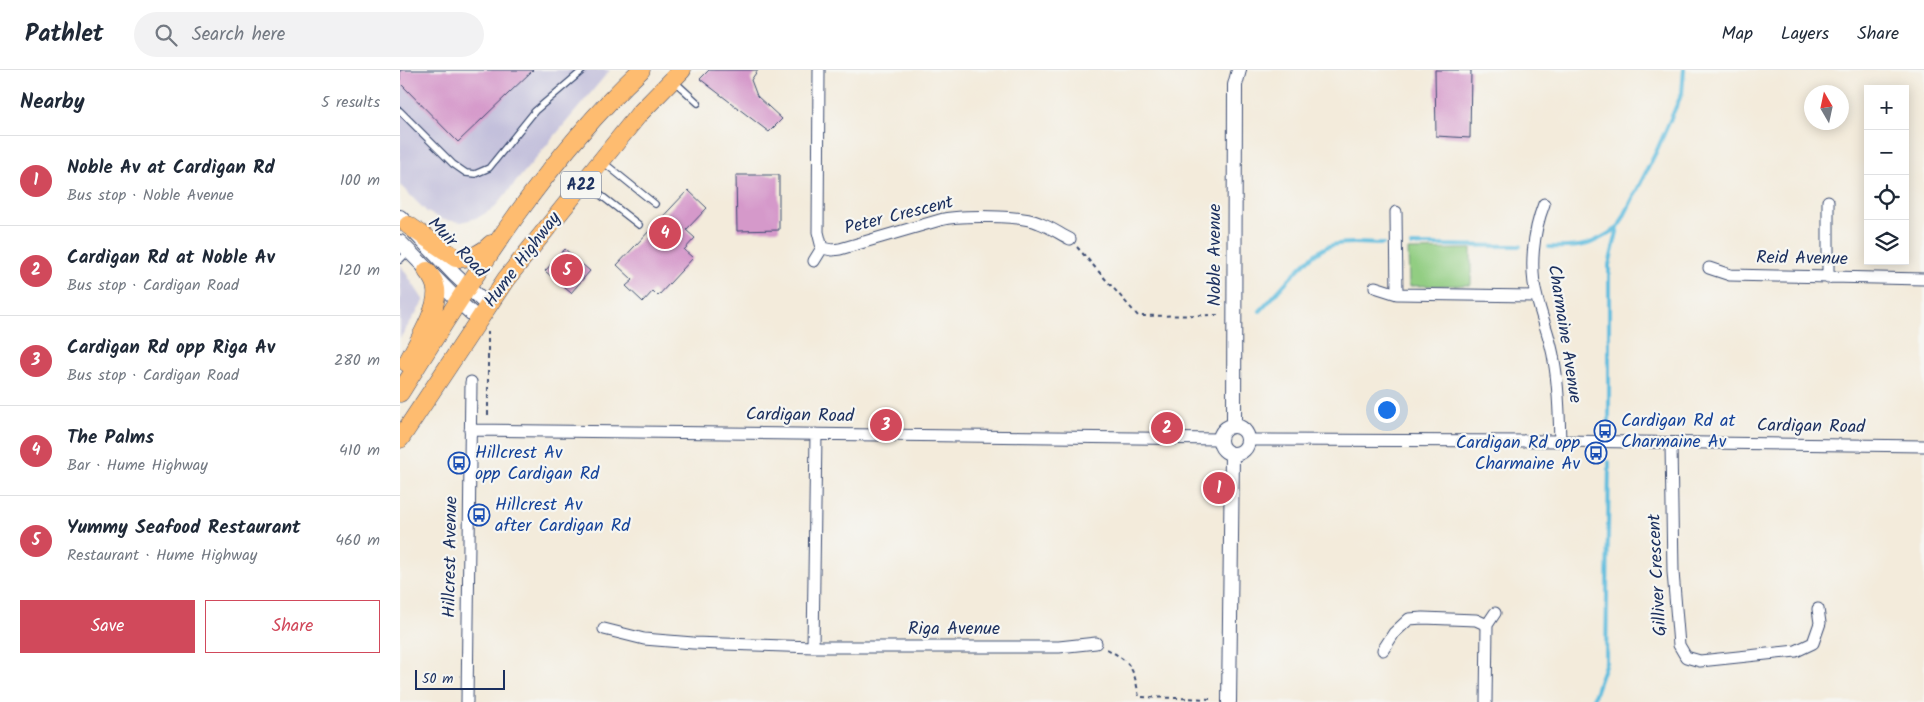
<!DOCTYPE html>
<meta charset="utf-8">
<style>
:root{--surface:#fff;--page:#f2f2f3;--text:#1f2937;--muted:#747a83;--line:#e0e1e3;--accent:#d1495b}
body{margin:0;font-family:Kalam,sans-serif;background:var(--page);color:var(--text)}
.controls{position:absolute;right:15px;top:15px;display:grid;overflow:hidden;border-radius:0px;box-shadow:0 2px 12px #0003}
.controls button{width:45px;height:45px;display:grid;place-items:center;padding:0;border:0;border-bottom:1px solid var(--line);background:var(--surface);color:var(--text);font:25px sans-serif}
.compass{position:absolute;left:1404px;top:15px;width:45px;height:45px;border-radius:50%;background:var(--surface);box-shadow:0 2px 12px #0003;rotate:351deg}
.scale{position:absolute;left:15px;bottom:12px;width:90px;box-sizing:border-box;padding-left:5px;border:2px solid #1b2f5e;border-top:0;font-size:14px;line-height:18px;white-space:nowrap;color:#1b2f5e;-webkit-text-stroke:4px #f6f6f2;paint-order:stroke}
.you{position:absolute;left:986px;top:339px;width:18px;height:18px;margin:-12px;border:4px solid #fff;border-radius:50%;background:#1a73e8;box-shadow:0 0 0 8px #1a73e833}
.badge{display:grid;place-items:center;width:32px;height:32px;border-radius:50%;background:var(--accent);color:#fff;font-size:16px;font-weight:700}
.pin{position:absolute;translate:-50% -50%;border:2px solid #fff;box-shadow:0 1px 5px #0006}
.list{margin:0;padding:0;list-style:none}
h2{display:flex;justify-content:space-between;align-items:center;height:65px;margin:0;padding:0 20px;font-size:21px}
h2 small{font-size:16px;font-weight:400;color:var(--muted)}
.list li{display:grid;grid-template-columns:32px 1fr auto;gap:15px;align-items:center;box-sizing:border-box;height:90px;padding:0 20px;border-top:1px solid var(--line)}
.list b{display:block;font-size:19px;white-space:nowrap}
.list p{margin:0;font-size:16px;white-space:nowrap;color:var(--muted)}
.list em{font-size:16px;font-style:normal;color:var(--muted)}
.actions{display:flex;gap:10px;padding:15px 20px}
.actions a{flex:1;padding:11px 0;border:1px solid var(--accent);border-radius:0px;text-align:center;font-size:18px;color:var(--accent)}
.actions .main{background:var(--accent);color:#fff}
.icon{flex:none;width:28px;height:28px;fill:none;stroke:currentColor;stroke-width:2;stroke-linecap:round;stroke-linejoin:round}
.map{position:relative;flex:none;width:1524px;height:632px;overflow:hidden}
header{display:flex;align-items:center;gap:30px;box-sizing:border-box;height:70px;padding:0 25px;background:var(--surface);border-bottom:1px solid var(--line)}
header strong{font-size:24px}
nav{display:flex;gap:28px;margin-inline-start:auto;font-size:18px}
.search{width:350px;height:45px;background:var(--page);display:flex;align-items:center;gap:12px;box-sizing:border-box;padding:0 18px;border-radius:28px;color:var(--muted);font-size:19px}
main{display:flex}
aside{flex:1;background:var(--surface)}
.map>svg:first-child{display:block}
.industrial{fill:#c3c0db}
.green{fill:#92cd82;stroke:#567e70}
.lines{fill:none;stroke-linecap:round;stroke-linejoin:round}
.stream{stroke:#60bdde;stroke-width:4}
.building{fill:#d599ca}
.service-casing{stroke:#3b4b71;stroke-width:8}
.minor-casing{stroke:#3b4b71;stroke-width:13}
.tertiary-casing{stroke:#3b4b71;stroke-width:16}
.trunk-casing{stroke:#3b4b71;stroke-width:19}
.path{stroke:#3b4b71;stroke-width:2;stroke-dasharray:4 4;stroke-linecap:butt}
.service{stroke:#fff;stroke-width:5.5}
.minor{stroke:#fff;stroke-width:11}
.tertiary{stroke:#fff;stroke-width:14}
.trunk{stroke:#febc70;stroke-width:18}
.labels{text-anchor:middle;dominant-baseline:central;stroke-width:4.5;stroke-linejoin:round;paint-order:stroke}
.shield{fill:#f6f6f2;stroke:#5d6b8a;stroke-width:1}
.shield-label{font-size:16px;font-weight:bold;fill:#1b2f5e}
.street-label{font-size:18px;fill:#1b2f5e;stroke:#f6f6f2}
.transit-label{font-size:18px;fill:#164399;stroke:#f6f6f2;text-anchor:start}
</style>
<header>
<strong>Pathlet</strong>
<div class="search"><svg class="icon" aria-label="search" viewBox="0 0 24 24"><circle cx="10" cy="10" r="6"/><path d="M15 15l6 6"/></svg>Search here</div>
<nav><a>Map</a><a>Layers</a><a>Share</a></nav>
</header>
<main>
<aside>
<h2>Nearby<small>5 results</small></h2>
<ul class="list">
<li><span class="badge">1</span><div><b>Noble Av at Cardigan Rd</b><p>Bus stop · Noble Avenue</p></div><em>100 m</em></li>
<li><span class="badge">2</span><div><b>Cardigan Rd at Noble Av</b><p>Bus stop · Cardigan Road</p></div><em>120 m</em></li>
<li><span class="badge">3</span><div><b>Cardigan Rd opp Riga Av</b><p>Bus stop · Cardigan Road</p></div><em>280 m</em></li>
<li><span class="badge">4</span><div><b>The Palms</b><p>Bar · Hume Highway</p></div><em>410 m</em></li>
<li><span class="badge">5</span><div><b>Yummy Seafood Restaurant</b><p>Restaurant · Hume Highway</p></div><em>460 m</em></li>
</ul>
<div class="actions"><a class="main">Save</a><a>Share</a></div>
</aside>
<div class="map">
<svg width="1524" height="632" viewBox="0 0 1524 632">
<rect width="100%" height="100%" fill="#f6f6f2"/>
<filter id="ink" filterUnits="userSpaceOnUse"><feTurbulence type="fractalNoise" baseFrequency=".02" numOctaves="2"/><feDisplacementMap in="SourceGraphic" scale="10" xChannelSelector="R" yChannelSelector="G"/><feConvolveMatrix kernelMatrix="1 2 1 2 8 2 1 2 1" color-interpolation-filters="sRGB"/></filter>
<filter id="wash" filterUnits="userSpaceOnUse"><feTurbulence type="fractalNoise" baseFrequency=".0096" numOctaves="4" result="noise"/><feDisplacementMap in="SourceGraphic" scale="20" xChannelSelector="R" yChannelSelector="G"/><feGaussianBlur stdDeviation="1.12" result="paint"/><feColorMatrix in="noise" values="0 0 0 0 0 0 0 0 0 0 0 0 0 0 0 0 0 1.4 0 .05"/><feComposite in="paint" operator="in"/></filter>
<g filter="url(#wash)">
<rect width="100%" height="100%" fill="#f3ebdb"/>
<path class="industrial" d="M0 0H210L94 138 79 147 62 152 44 150 27 142 0 115Z
M0 194 24 231 0 268Z"/>
<path class="green" d="M1071 179V215L1009 216 1008 180Z"/>
<g class="lines">
<path class="stream" d="M1011 175 1120 176
M1149 177C1183 178 1189 176 1218 158
M860 241C877 224 911 179 933 175 948 171 967 174 983 174
M1209 355V195L1218 158 1256 82 1282 23 1284 0
M1192 632 1206 592 1209 392"/>
</g>
<g id="blocks">
<path class="building" d="M0 0H133L58 72 0 13Z
M309 0H358L351 10 357 26 382 49 369 62 300 9Z
M1035 0H1071L1070 68 1036 66Z
M336 105H379V160L337 161Z
M288 120 307 138 286 160 295 168 284 180 293 188 258 226 253 221 243 232 226 216 233 210 217 195Z
M165 179 190 201 171 223 145 201Z"/>
</g>
</g>
<g filter="url(#ink)">
<use href="#blocks" fill-opacity="0" stroke="#3b4b71" stroke-width="1"/>
<g class="lines">
<g class="service-casing">
<path id="service" d="M274 11 298 33
M0 41 53 94 66 103 75 104 89 98 135 41 183 0
M203 92 255 134
M185 113 239 155
M0 190 9 181"/>
</g>
<g class="minor-casing">
<path id="minor" d="M1144 134C1133 162 1129 199 1137 228 1142 249 1151 269 1154 291 1159 317 1159 344 1160 371
M996 142 997 224
M422 178 432 180 440 179 540 150C558 145 622 145 639 153 650 157 660 164 670 169
M414 191 422 178 418 162 419 0
M1309 198 1330 205 1524 209
M1428 208V131
M975 217 997 224 1136 226
M70 360 819 369
M848 370 1160 371 1524 376
M1271 374 1273 502 1279 575 1286 587 1300 591 1396 581 1413 573 1420 553 1418 539
M204 559 244 569 293 573 413 577H659L696 573
M413 577 416 364
M983 580 994 563 1009 549 1023 548 1076 550 1087 555
M67 632 71 312
M1086 632 1087 555 1095 543"/>
</g>
<g class="tertiary-casing">
<path id="tertiary" d="M0 147 55 205 87 235
M0 172 58 231 78 249
M834 355 835 15 839 0
M820 370a14 14 0 1 1 28 0a14 14 0 1 1-28 0Z
M829 632 832 384"/>
</g>
<g class="trunk-casing">
<path id="trunk" d="M8 155 56 188C70 189 81 185 91 174
M7 293C16 275 39 239 36 219 35 212 31 206 27 201
M0 323C71 210 143 92 241 0
M0 369 106 209 239 44 282 0"/>
</g>
<path class="path" d="M677 177 738 246 818 245
M88 345V262
M707 579C732 593 734 599 739 627L814 629"/>
<use href="#service" class="service"/>
<use href="#minor" class="minor"/>
<use href="#tertiary" class="tertiary"/>
<use href="#trunk" class="trunk"/>
</g>
</g>
<defs>
<g id="bus-ring" transform="scale(1.125)"><circle r="9.5" fill="#f6f6f2" stroke="#1a4fb4" stroke-width="1.5"/><path d="M-5-6H5V4H4V6H2V4H-2V6H-4V4H-5ZM-3.5-4V0h7V-4ZM-3.5 1.2v1.5H-2V1.2ZM2 1.2v1.5H3.5V1.2Z" fill="#1a4fb4"/></g>
</defs>
<g fill-rule="evenodd">
<use href="#bus-ring" x="1205" y="361"/>
<use href="#bus-ring" x="1196" y="383"/>
<use href="#bus-ring" x="59" y="393"/>
<use href="#bus-ring" x="79" y="445"/>
</g>
<g class="labels">
<rect class="shield" x="161" y="101.5" width="40" height="27" rx="4"/>
<g class="shield-label">
<text x="181" y="115">A22</text>
</g>
<g class="street-label">
<text transform="translate(499 146) rotate(-14)">Peter Crescent</text>
<text transform="translate(57 178) rotate(46)">Muir Road</text>
<text transform="translate(815 185) rotate(-90)">Noble Avenue</text>
<text transform="translate(1402 189) rotate(1)">Reid Avenue</text>
<text transform="translate(123 190) rotate(-53)">Hume Highway</text>
<text transform="translate(1164 264) rotate(81)">Charmaine Avenue</text>
<text transform="translate(400 346) rotate(1)">Cardigan Road</text>
<text transform="translate(1411 357) rotate(1)">Cardigan Road</text>
<text transform="translate(51 487) rotate(-89)">Hillcrest Avenue</text>
<text transform="translate(1258 505) rotate(-93)">Gilliver Crescent</text>
<text x="554" y="559">Riga Avenue</text>
</g>
<g class="transit-label">
<text x="1221" y="351">Cardigan Rd at<tspan x="1221" dy="21">Charmaine Av</tspan></text>
<text x="1180" y="373" text-anchor="end">Cardigan Rd opp<tspan x="1180" dy="21">Charmaine Av</tspan></text>
<text x="75" y="383">Hillcrest Av<tspan x="75" dy="21">opp Cardigan Rd</tspan></text>
<text x="95" y="435">Hillcrest Av<tspan x="95" dy="21">after Cardigan Rd</tspan></text>
</g>
</g>
</svg>
<div class="controls">
<button>+</button>
<button>−</button>
<button><svg class="icon" aria-label="locate" viewBox="0 0 24 24"><circle cx="12" cy="12" r="6"/><path d="M12 2v4M12 18v4M2 12h4M18 12h4"/></svg></button>
<button><svg class="icon" aria-label="layers" viewBox="0 0 24 24"><path d="M12 4l9 5-9 5-9-5zM3 14l9 5 9-5"/></svg></button>
</div>
<svg class="compass" viewBox="-18 -18 36 36"><path d="M0-13l5 13h-10z" fill="#e53935"/><path d="M0 13l5-13h-10z" fill="#747a83"/></svg>
<div class="scale">50 m</div>
<div class="you"></div>
<div class="pin badge" style="left:819px;top:418px">1</div>
<div class="pin badge" style="left:767px;top:358px">2</div>
<div class="pin badge" style="left:486px;top:355px">3</div>
<div class="pin badge" style="left:265px;top:163px">4</div>
<div class="pin badge" style="left:167px;top:200px">5</div>
</div>
</main>
